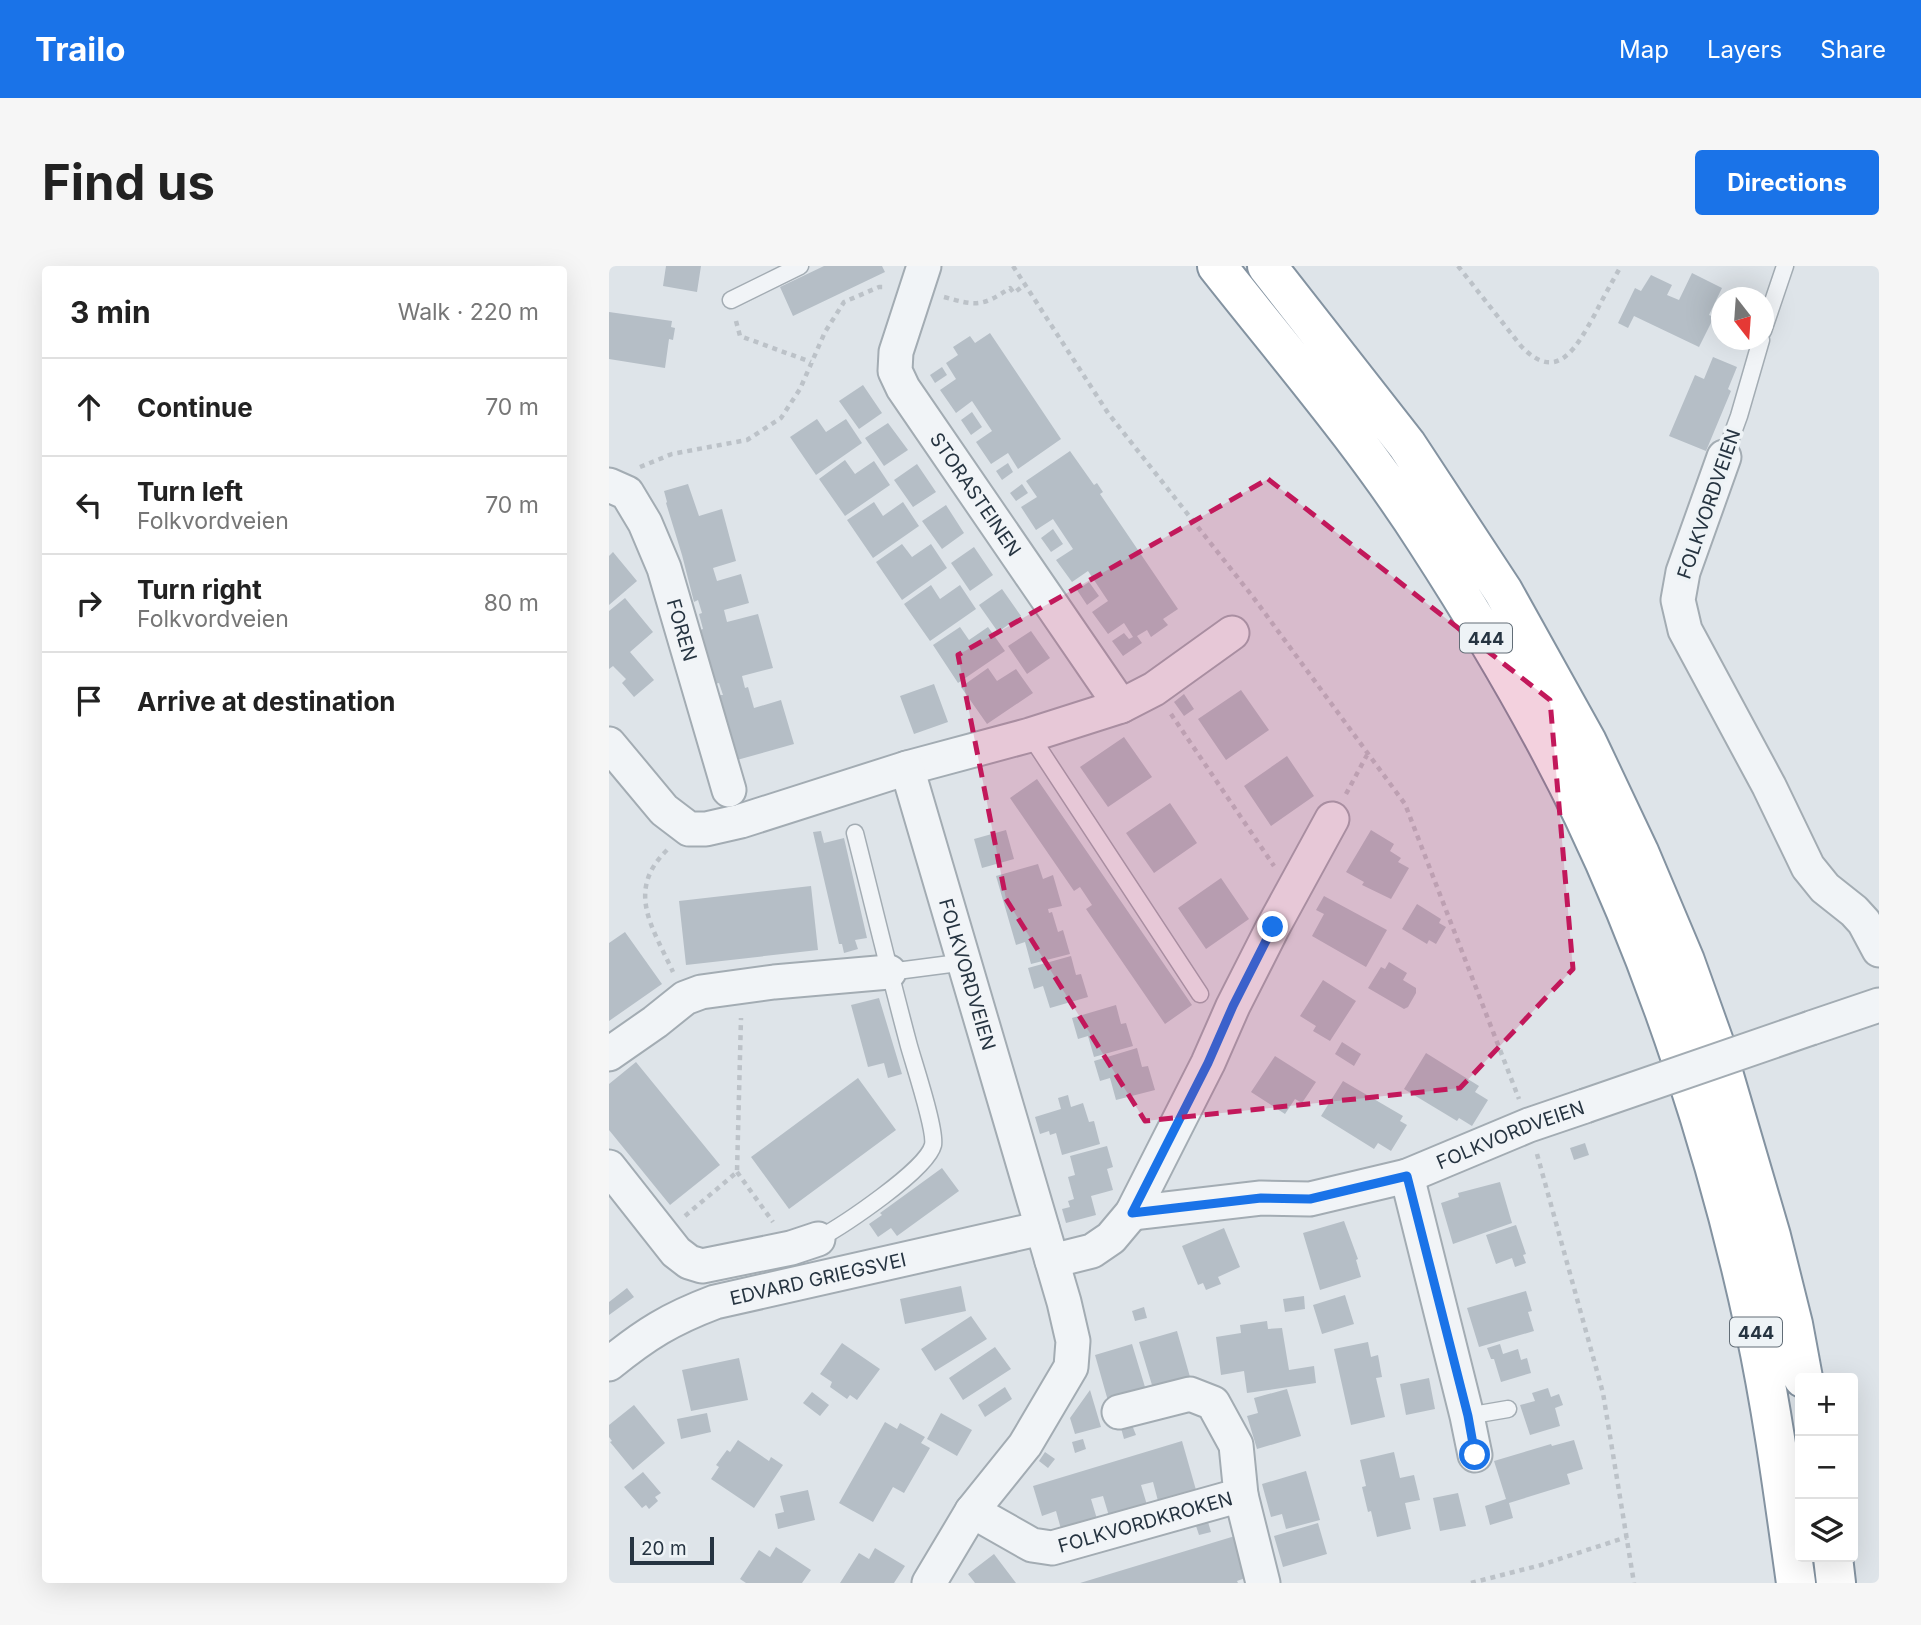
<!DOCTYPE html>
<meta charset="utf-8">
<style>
:root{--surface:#fff;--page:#f6f6f6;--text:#222;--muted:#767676;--line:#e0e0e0;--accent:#1a73e8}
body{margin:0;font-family:Inter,sans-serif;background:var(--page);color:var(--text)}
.controls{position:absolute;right:21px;bottom:21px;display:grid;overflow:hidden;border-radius:7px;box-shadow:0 7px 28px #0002}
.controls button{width:63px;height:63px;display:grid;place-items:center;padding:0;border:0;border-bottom:2px solid var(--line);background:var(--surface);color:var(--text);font:35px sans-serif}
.compass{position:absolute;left:1102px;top:21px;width:63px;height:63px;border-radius:50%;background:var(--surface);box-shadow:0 7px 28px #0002;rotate:163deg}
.scale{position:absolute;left:21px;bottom:18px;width:84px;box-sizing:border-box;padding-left:7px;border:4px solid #263441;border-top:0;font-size:19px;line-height:24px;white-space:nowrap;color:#263441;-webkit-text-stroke:5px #eef3f6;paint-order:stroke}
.stop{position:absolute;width:21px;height:21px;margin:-16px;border:5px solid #1a73e8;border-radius:50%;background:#fff}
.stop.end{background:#1a73e8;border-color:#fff;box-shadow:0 2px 7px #0008}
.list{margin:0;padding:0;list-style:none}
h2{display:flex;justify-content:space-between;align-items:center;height:91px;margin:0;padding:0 28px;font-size:30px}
h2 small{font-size:23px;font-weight:400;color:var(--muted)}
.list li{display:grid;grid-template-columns:46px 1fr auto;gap:21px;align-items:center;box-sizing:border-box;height:98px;padding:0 28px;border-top:2px solid var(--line)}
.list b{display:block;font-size:26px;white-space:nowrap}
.list p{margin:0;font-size:23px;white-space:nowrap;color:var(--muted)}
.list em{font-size:23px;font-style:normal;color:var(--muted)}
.icon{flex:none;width:38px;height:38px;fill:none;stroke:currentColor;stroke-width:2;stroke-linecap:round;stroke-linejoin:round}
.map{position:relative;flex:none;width:1270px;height:1317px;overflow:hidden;border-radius:7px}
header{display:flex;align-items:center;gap:42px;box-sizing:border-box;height:98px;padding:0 35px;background:var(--accent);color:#fff}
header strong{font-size:33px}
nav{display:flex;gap:38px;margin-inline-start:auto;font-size:24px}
.intro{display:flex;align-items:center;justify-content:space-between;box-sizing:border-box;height:168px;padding:0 42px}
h1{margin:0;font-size:49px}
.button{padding:18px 32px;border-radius:7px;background:var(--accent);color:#fff;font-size:24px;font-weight:700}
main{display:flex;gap:42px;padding:0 42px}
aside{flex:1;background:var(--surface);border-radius:7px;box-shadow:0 7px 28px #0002}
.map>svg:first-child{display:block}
.building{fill:#b5bec6}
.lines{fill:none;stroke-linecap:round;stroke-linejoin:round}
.service-casing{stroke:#a3acb3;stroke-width:19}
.minor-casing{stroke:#a3acb3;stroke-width:37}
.trunk-casing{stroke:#8493a1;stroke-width:42}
.path{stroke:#bcc2c8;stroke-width:4.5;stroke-dasharray:5 5;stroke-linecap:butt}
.service{stroke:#f1f4f7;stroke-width:16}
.minor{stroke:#f1f4f7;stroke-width:33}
.trunk{stroke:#fff;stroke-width:38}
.minor-bridge-casing{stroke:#a3acb3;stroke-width:37;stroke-linecap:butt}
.minor-bridge{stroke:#f1f4f7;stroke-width:33}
.route{stroke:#1a73e8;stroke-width:9}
.marked{fill:#c2185b;fill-opacity:0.2;stroke:#c2185b;stroke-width:5;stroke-dasharray:14 9;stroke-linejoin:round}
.labels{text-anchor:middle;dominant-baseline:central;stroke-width:7;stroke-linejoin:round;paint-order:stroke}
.shield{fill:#eef3f6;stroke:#626d77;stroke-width:2}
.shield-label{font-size:18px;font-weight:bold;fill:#263441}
.street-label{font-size:19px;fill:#263441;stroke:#eef3f6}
</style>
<header>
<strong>Trailo</strong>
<nav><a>Map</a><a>Layers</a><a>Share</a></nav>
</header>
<div class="intro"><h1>Find us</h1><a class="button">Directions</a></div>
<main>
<aside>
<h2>3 min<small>Walk · 220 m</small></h2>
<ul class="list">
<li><svg class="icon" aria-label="ahead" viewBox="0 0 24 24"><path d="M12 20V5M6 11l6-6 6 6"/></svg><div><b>Continue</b></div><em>70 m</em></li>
<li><svg class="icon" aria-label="left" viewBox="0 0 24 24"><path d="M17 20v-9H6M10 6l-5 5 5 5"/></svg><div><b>Turn left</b><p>Folkvordveien</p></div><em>70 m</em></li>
<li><svg class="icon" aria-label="right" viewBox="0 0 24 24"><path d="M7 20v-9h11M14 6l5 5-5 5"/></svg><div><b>Turn right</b><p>Folkvordveien</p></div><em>80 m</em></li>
<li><svg class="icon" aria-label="arrive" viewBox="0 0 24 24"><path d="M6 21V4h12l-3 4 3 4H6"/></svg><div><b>Arrive at destination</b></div></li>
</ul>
</aside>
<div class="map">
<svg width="1270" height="1317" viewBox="0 0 1270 1317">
<rect width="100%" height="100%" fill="#dee4e9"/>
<path class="building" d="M57 0H92L88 26 54 20Z
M215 0H273L276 6 184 50 171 21Z
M1083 7 1113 22 1100 49 1105 51 1090 81 1025 50 1019 62 1009 57 1026 22 1032 25 1042 9 1063 19 1058 29 1070 34Z
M0 46 63 55 62 61 66 62 64 74 60 73 56 102 0 93Z
M381 67 452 173 409 203 399 187 382 198 367 176 383 165 363 135 347 147 331 124 347 113 337 97 349 89 344 81 361 70 366 77Z
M1104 91 1128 101 1119 123 1122 125 1097 185 1060 170 1086 109 1095 113Z
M333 101 338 109 326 117 321 109Z
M254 119 273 147 250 163 230 135Z
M363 146 373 161 362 169 352 154Z
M208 153 217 166 237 153 253 177 207 209 181 171Z
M279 157 299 184 275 200 256 172Z
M461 185 485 219 488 217 494 226 491 228 569 343 554 353 559 359 542 371 538 364 528 370 533 377 514 390 503 375 515 367 520 373 524 371 515 357 499 368 483 346 499 335 479 305 463 316 447 294 464 283 444 253 427 264 412 241 428 231 417 215Z
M236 194 246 208 265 195 281 219 236 250 210 213Z
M399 197 404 206 393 214 387 205Z
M308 198 327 226 304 241 285 214Z
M79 218 90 250 113 243 127 295 104 302 108 315 132 308 140 337 115 344 118 356 149 348 164 402 133 410 136 422 139 421 145 442 172 434 185 478 128 494 111 429H114L110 417 106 418 91 364 94 363 90 348 93 347 89 334 85 336 73 289 57 237 58 236 55 225Z
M413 218 419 227 407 235 401 227Z
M265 236 274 250 294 236 310 260 264 292 238 254Z
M337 239 355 267 333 283 313 255Z
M444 263 454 278 442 286 432 272Z
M293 278 303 291 322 278 338 302 293 334 267 296Z
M365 281 384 309 361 325 342 297Z
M4 286 28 315 0 339V290Z
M480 316 490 330 478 339 468 324Z
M322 319 331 333 351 319 367 343 321 375 295 338Z
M393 323 412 350 389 366 370 339Z
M16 332 44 366 21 386 45 414 25 431 13 417 17 413 4 400 0 403V345Z
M351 361 360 374 379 361 396 385 349 417 324 379Z
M422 365 441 392 418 408 399 380Z
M379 402 388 415 407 403 424 427 378 458 352 421Z
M325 418 339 456 305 468 291 430Z
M632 424 660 464 617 494 589 453Z
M575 428 585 443 575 450 565 436Z
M515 471 543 511 499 541 471 501Z
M678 490 705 530 662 560 635 520Z
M428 513 583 739 556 758 477 643 483 639 471 621 465 625 401 532Z
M561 537 588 577 545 607 517 567Z
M397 564 405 593 373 602 365 573Z
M762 564 785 578 781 585 792 592 789 596 800 602 782 633 753 619 755 616 737 606Z
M212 565 215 577 235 572 258 672 246 674 249 683 235 687 233 678H230L204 566Z
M429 598 434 613 444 609 453 640 439 643 440 647 443 646 449 666 454 664 461 688 422 698 416 676 407 679 387 610Z
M612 612 640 653 597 683 569 642Z
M202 620 209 684 77 699 70 635Z
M715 630 778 664 757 701 703 670 715 648 707 644Z
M808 638 832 653 830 657 837 661 827 678 820 674 818 678 793 663Z
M16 666 53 718 0 755V677Z
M462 690 467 709 472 708 479 731 441 742 434 720 425 723 419 702Z
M780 696 798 707 794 714 807 722V727L799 741 795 743 759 722 772 701 776 703Z
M714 714 747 735 721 775 704 765 707 760 691 750Z
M270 732 293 808 279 812 275 797 259 801 242 739Z
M507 739 512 758 517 757 524 780 485 791 479 770 469 773 463 752Z
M733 776 752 788 745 800 726 788Z
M528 782 533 801 539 800 546 824 507 834 501 812 491 815 485 795Z
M817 787 870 820 866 826 879 834 863 860 850 852 848 855 795 823Z
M666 790 707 816 693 837 686 833 676 848 642 826Z
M27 796 111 899 61 939 0 864V818Z
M249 812 287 864 180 943 142 891Z
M734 815 794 850 791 855 798 859 782 885 769 877 765 883 712 850Z
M459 829 462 841 474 837 480 856 485 855 491 878 453 889 447 867 441 869 440 865 431 868 426 851 452 843 449 832Z
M976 877 980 889 965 894 961 882Z
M498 880 504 901 498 903 504 924 482 930 487 949 457 957 453 943 461 941 459 935 465 933 459 911 466 909 461 890Z
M333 902 350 925 288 970 282 962 269 971 260 958 273 949 271 947Z
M891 916 903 957 844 978 832 937 850 931 849 927Z
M735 955 749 993 747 994 752 1011 711 1024 694 967Z
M907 959 917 988 914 989 917 997 906 1001 903 992 887 998 877 969Z
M615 962 631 1001 609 1011 612 1018 597 1024 594 1017 589 1019 573 980Z
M352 1020 357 1045 296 1058 291 1033Z
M18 1022 25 1031 0 1049V1036Z
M917 1025 923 1045 919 1046 925 1065 870 1081 858 1042Z
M736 1029 745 1058 713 1068 704 1039Z
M695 1030 696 1043 676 1046 674 1033Z
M535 1041 538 1052 526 1055 523 1045Z
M362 1050 378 1073 326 1105 312 1083Z
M658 1055 659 1063 673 1062 680 1104 705 1100 707 1117 638 1127 635 1105 612 1109 607 1071 632 1067 631 1059Z
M568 1065 583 1118 546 1129 530 1076Z
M759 1076 762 1091 769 1089 773 1111 767 1112 776 1151 742 1159 725 1083Z
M233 1077 271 1103 248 1134 241 1129 238 1133 221 1121 223 1116 211 1108Z
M523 1078 539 1131 501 1142 486 1089Z
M891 1078 894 1088 909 1083 912 1094 918 1092 922 1107 892 1116 885 1093H882L878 1082Z
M386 1081 402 1103 354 1134 340 1112Z
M130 1092 139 1134 82 1145 73 1104Z
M820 1112 826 1143 797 1149 791 1118Z
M396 1121 403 1133 376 1151 369 1139Z
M939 1122 942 1131 950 1128 954 1139 946 1142 951 1160 921 1169 911 1139 926 1135 923 1127Z
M678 1123 692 1170 648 1183 638 1150 649 1147 645 1132Z
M481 1124 492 1161 466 1168 461 1152Z
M203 1126 220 1139 211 1150 194 1137Z
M25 1139 56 1177 24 1204 1 1176 3 1175 0 1171V1159Z
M98 1147 102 1166 72 1173 68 1153Z
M332 1147 363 1164 348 1190 318 1173Z
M276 1156 288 1163 291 1157 316 1171 312 1177 321 1182 295 1227 284 1221 264 1256 230 1237Z
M523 1159 527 1169 515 1173 512 1162Z
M474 1173 477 1183 466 1187 463 1176Z
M129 1174 160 1195 162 1191 174 1199 145 1242 102 1213 110 1201 107 1199 118 1184 121 1186Z
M965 1174 974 1203 958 1208 961 1218 900 1237 904 1252 881 1259 876 1240 897 1233 885 1195 942 1178 943 1180Z
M573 1175 587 1224 549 1235 544 1216 532 1219 538 1239 500 1250 494 1230 482 1233 488 1253 452 1263 447 1245 433 1250 424 1220Z
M436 1186 446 1193 439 1202 430 1195Z
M785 1186 791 1212 805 1209 811 1234 796 1237 802 1263 768 1271 762 1245 759 1246 753 1221 757 1220 751 1194Z
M697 1205 711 1254 677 1263 673 1248 662 1251 653 1218Z
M34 1206 52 1227 46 1231 49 1235 40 1243 37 1239 33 1242 15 1221Z
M199 1224 206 1254 169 1263 166 1248 175 1246 171 1230Z
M849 1227 857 1260 831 1265 824 1232Z
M599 1256 602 1266 590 1269 587 1260Z
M709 1257 718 1288 674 1301 665 1270Z
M626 1270 639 1311 628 1315 629 1317H471Z
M167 1281 202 1304 193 1317H137L131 1313 150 1284 161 1291Z
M266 1282 296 1300 285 1317H231L250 1287 260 1293Z
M385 1288 407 1317H366L359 1308Z"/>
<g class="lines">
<g class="service-casing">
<path id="service" d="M122 34 191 0
M1154 65 1176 0
M1115 191 1130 150 1152 74
M421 469 591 728
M280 706 357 696
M209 973C233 960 318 904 324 879 327 864 305 798 300 780 281 709 264 638 246 567
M858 1150 899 1143"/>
</g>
<g class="minor-casing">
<g id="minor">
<path id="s1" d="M315 0 287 86 286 105 294 122 512 440"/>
<path d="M1115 191 1074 306 1069 334 1076 364 1160 520 1199 601 1216 622 1245 645 1255 656 1270 684"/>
<path id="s2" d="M0 219 18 227 36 257 55 302 120 524"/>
<path d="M0 478 55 544 80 563H97L132 555 298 502 421 469 512 440 545 423 623 367"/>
<path id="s3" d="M298 502 455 1036 464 1075 462 1101 416 1179 363 1245 320 1317"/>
<path d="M1202 762 1270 739"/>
<path d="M0 788 46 756 76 732 92 726 165 716 280 706"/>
<path d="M0 901 67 986 80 996 93 1000 182 982 209 973"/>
<path d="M798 910 858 1150 866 1189"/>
<path id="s4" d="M523 947 652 932 701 933 798 910 920 859 976 840"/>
<path d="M443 995 483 985 502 972 523 947 599 797 624 740 664 661 723 553"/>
<path id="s5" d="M0 1098C37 1068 61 1053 106 1036L433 962"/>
<path d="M632 1229 654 1317"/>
<path id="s6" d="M363 1245 423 1279 443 1282 632 1229 627 1179 604 1137 581 1128 510 1146"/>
</g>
</g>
<g class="trunk-casing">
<path id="trunk" d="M608 0C679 90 755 178 817 275 874 363 928 454 974 549 1050 708 1109 891 1146 1063 1164 1147 1175 1232 1187 1317
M658 0 798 179 894 325 978 476 1030 586 1076 695 1106 779 1162 970 1184 1058 1194 1112
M1224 1291 1227 1317"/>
</g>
<path class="path" d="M404 0 499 147 644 331 796 538 910 833
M849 0 912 80C949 119 968 80 986 48 994 32 1003 16 1012 0
M335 31C367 40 373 41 401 22L405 27 415 19
M127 55 131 70 202 96
M31 201 63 188 138 174 172 152 191 123 216 66 235 36 270 21H278
M562 448 665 600
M737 528 758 489
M58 584C16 625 44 662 64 706
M928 888 994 1127 1025 1317
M128 906 164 956
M76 950 128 906 132 752
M862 1317 932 1299 1018 1271"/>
<use href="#service" class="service"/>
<use href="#minor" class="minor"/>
<use href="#trunk" class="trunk"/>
<g class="minor-bridge-casing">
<path id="minor-bridge" d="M976 840 1202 762"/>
</g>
<use href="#minor-bridge" class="minor-bridge"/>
</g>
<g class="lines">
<path class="route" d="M664 661 624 740 599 797 523 947 652 932 701 933 798 910 859 1150 866 1189"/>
</g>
<path class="marked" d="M659 213 941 434 964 703 851 822 536 855 397 633 349 389Z"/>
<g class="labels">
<g class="shield">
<rect x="851" y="357.5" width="52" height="29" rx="5"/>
<rect x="1121" y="1051.5" width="52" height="29" rx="5"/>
</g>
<g class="shield-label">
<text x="877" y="372">444</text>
<text x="1147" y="1066">444</text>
</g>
<g class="street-label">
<text stroke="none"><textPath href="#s1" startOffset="257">STORASTEINEN</textPath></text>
<text transform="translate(1100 238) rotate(-71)">FOLKVORDVEIEN</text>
<text stroke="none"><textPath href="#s2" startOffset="168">FOREN</textPath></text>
<text stroke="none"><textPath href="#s3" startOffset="215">FOLKVORDVEIEN</textPath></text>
<text stroke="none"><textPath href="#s4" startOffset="390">FOLKVORDVEIEN</textPath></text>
<text stroke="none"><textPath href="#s5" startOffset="229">EDVARD GRIEGSVEI</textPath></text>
<text stroke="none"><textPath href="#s6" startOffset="186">FOLKVORDKROKEN</textPath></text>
</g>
</g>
</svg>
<div class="controls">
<button>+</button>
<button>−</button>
<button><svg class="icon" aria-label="layers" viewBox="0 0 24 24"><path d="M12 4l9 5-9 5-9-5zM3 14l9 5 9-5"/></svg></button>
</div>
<svg class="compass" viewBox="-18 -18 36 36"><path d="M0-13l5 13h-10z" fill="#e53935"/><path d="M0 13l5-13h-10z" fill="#767676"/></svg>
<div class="scale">20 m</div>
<div class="stop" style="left:866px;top:1189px"></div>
<div class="stop end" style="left:664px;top:661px"></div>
</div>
</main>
